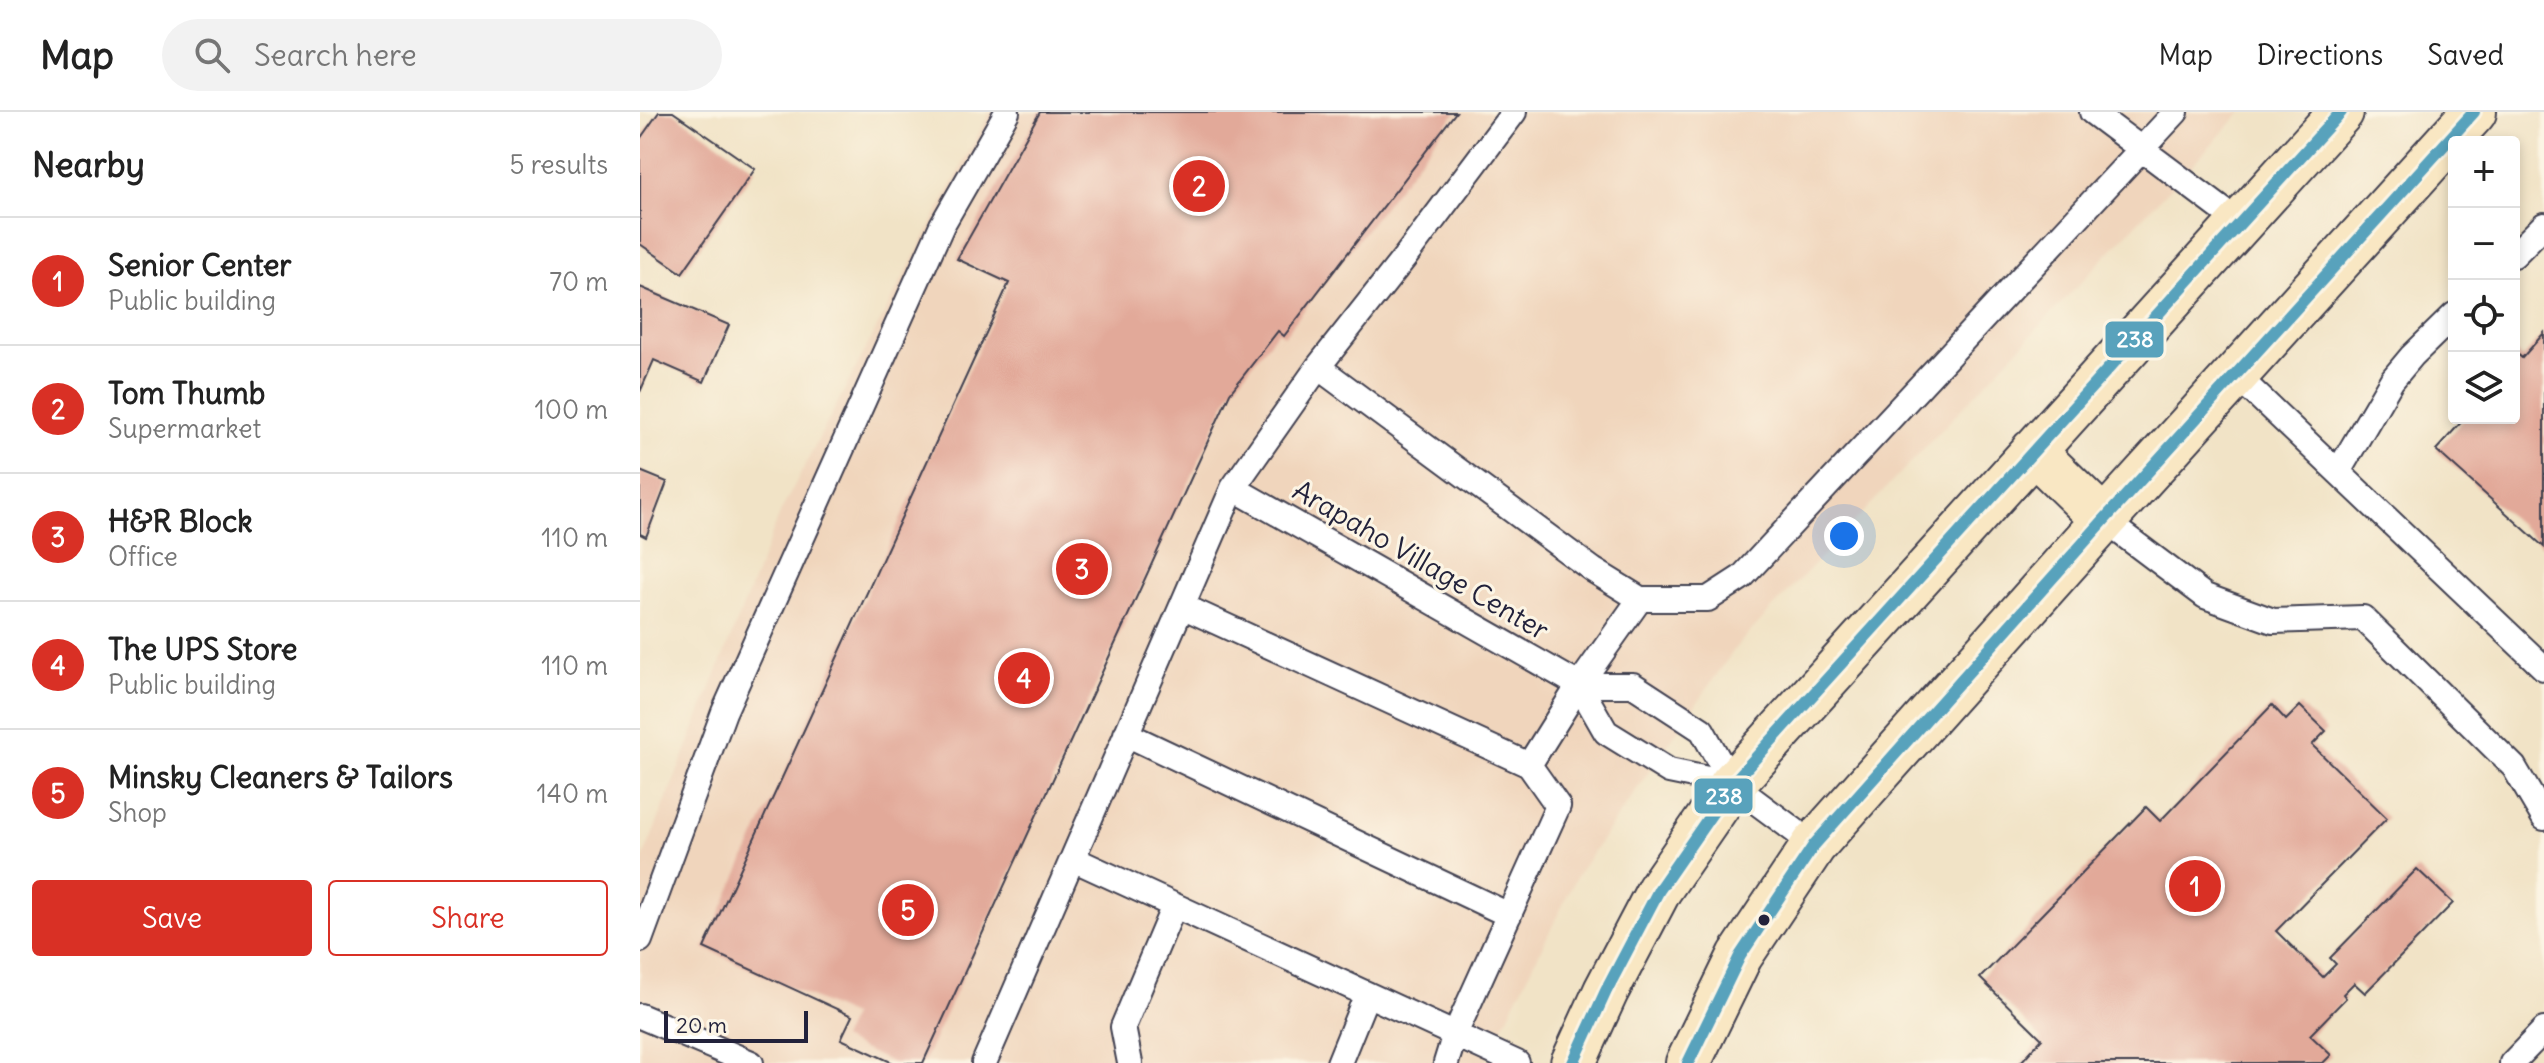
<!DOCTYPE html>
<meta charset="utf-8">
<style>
:root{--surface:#fff;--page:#f2f2f2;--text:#222;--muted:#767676;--line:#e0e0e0;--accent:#d93025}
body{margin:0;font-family:Delius,sans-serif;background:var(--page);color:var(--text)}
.controls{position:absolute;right:24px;top:24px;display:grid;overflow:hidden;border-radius:8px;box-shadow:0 4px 12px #0003}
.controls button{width:72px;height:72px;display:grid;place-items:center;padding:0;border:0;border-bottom:2px solid var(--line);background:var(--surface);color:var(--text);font:40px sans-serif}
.scale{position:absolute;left:24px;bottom:20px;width:144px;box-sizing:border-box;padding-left:8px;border:4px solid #22223b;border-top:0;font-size:22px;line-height:28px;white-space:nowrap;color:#22223b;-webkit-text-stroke:6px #fcf5e5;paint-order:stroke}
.you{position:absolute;left:1204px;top:424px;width:28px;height:28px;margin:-20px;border:6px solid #fff;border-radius:50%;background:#1a73e8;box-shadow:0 0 0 12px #1a73e833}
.badge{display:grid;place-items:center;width:52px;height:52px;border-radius:50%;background:var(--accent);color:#fff;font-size:26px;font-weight:700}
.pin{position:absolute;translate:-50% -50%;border:4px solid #fff;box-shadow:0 2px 8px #0006}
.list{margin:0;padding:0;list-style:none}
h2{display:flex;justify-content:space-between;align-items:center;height:104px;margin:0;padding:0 32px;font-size:34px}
h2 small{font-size:26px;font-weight:400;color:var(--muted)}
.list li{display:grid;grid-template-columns:52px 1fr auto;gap:24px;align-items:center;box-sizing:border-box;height:128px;padding:0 32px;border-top:2px solid var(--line)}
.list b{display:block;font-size:30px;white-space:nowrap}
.list p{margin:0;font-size:26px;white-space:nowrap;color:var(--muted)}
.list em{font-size:26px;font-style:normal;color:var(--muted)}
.actions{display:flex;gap:16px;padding:24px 32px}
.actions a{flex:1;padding:18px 0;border:2px solid var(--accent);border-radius:8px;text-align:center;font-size:28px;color:var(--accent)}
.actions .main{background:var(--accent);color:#fff}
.icon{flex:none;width:44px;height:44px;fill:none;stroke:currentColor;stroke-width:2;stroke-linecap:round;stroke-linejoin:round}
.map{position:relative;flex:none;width:1904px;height:951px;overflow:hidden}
header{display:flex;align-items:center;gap:48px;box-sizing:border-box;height:112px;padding:0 40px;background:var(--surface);border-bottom:2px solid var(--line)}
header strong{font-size:38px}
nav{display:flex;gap:44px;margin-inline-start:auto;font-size:28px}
.search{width:560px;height:72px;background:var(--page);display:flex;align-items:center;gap:20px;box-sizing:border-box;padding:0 28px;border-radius:44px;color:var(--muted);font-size:30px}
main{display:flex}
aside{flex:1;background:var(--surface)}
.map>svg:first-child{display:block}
.built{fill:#f0d5bc}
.building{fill:#e2a999}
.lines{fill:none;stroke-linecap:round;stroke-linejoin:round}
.service-casing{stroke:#413f50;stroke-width:28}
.secondary-casing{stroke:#413f50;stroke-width:48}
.service{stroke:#fff;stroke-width:24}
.secondary{stroke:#f9e7c3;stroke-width:44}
.bus-1-casing{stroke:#fcf5e5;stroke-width:18}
.bus-1{stroke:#59a2bc;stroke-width:12}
.bus-dot{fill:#22223b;stroke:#fcf5e5;stroke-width:3}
.labels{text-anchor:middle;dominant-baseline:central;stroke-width:6;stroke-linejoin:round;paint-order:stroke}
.street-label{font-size:28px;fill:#22223b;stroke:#fcf5e5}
.line-badge{stroke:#fcf5e5;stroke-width:3}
.badge-label{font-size:22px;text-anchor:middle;font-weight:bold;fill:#fff}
</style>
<header>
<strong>Map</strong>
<div class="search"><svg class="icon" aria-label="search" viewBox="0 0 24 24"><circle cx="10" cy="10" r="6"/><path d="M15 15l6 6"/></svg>Search here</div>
<nav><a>Map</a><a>Directions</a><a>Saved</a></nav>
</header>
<main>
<aside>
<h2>Nearby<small>5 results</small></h2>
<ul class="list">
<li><span class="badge">1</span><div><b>Senior Center</b><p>Public building</p></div><em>70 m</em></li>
<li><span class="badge">2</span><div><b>Tom Thumb</b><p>Supermarket</p></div><em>100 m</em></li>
<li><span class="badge">3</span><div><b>H&amp;R Block</b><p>Office</p></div><em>110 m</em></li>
<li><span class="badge">4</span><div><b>The UPS Store</b><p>Public building</p></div><em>110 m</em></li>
<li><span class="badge">5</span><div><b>Minsky Cleaners &amp; Tailors</b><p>Shop</p></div><em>140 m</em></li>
</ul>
<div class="actions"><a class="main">Save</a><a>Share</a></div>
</aside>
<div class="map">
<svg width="1904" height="951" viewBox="0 0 1904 951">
<rect width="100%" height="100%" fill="#fcf5e5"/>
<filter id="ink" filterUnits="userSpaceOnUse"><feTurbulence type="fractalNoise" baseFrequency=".0125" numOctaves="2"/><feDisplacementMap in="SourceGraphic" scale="16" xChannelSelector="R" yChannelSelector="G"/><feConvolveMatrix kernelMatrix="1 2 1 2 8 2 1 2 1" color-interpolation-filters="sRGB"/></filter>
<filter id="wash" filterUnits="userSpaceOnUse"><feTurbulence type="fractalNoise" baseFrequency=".006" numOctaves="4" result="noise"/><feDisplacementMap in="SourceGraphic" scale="32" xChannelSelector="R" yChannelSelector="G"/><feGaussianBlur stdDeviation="1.8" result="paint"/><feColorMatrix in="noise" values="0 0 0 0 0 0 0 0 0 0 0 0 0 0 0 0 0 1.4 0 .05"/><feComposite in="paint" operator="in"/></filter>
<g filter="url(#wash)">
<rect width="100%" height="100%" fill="#f1e3c6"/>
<path class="built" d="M350 0H1602L1096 535 939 760 845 951H0V754L141 399Z"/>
<g id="blocks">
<path class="building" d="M19 0H33L115 57 42 161 0 132V27Z
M400 0H816L644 224 638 219 590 281 283 951H253L201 927 212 904 64 836 369 171 317 147Z
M0 175 89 213 64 270 14 248 0 280Z
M1904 221V435L1796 338 1825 306H1874V239L1882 246Z
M0 359 27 370 6 425 0 422Z
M1632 593 1646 608 1660 594 1686 619 1672 633 1747 706 1636 819 1683 865 1696 852 1690 846 1777 757 1813 791 1725 881 1714 871 1703 882 1706 886 1670 923 1691 943 1683 951H1380L1402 927 1340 866 1506 695 1520 709Z"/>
</g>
</g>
<g filter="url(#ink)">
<use href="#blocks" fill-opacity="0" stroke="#413f50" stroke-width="2"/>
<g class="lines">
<g class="service-casing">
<path id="service" d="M1452 0 1600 111
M1874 143 1904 113
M678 255 953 458 1000 487H1068L1102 465 1536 0
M1596 263 1904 556
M1698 360 1752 268 1772 244 1814 203
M593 376 939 573H993L1062 618 1092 672 1174 733
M1464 408 1565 484 1633 509 1723 506 1874 655 1904 706
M542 494 889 653 918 694 815 922 806 951
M939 573 966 620 1029 659 1092 672
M486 622 869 803
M889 653 939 573 1000 487
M433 747 877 951
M0 828 84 600 302 113 367 0
M0 904 111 951
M344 951 593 376 678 255 765 145 874 0
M490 951 483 915 534 794
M699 951 727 882
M1872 951 1904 918"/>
</g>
<g class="secondary-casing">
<path id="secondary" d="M1393 339 1464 408
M933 951 966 879 1019 778 1092 672 1701 0
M1048 951 1100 844 1174 733 1464 408 1834 0"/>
</g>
<use href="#service" class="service"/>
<use href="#secondary" class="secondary"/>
<g class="bus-1-casing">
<path id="bus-1" d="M933 951 966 879 1019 778 1092 672 1701 0
M1048 951 1100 844 1174 733 1464 408 1834 0"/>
</g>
<use href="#bus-1" class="bus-1"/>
</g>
</g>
<circle class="bus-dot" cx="1124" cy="808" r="7"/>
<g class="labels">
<g class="street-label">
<text transform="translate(781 448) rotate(30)">Arapaho Village Center</text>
</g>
</g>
<g class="line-badge">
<rect x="1464" y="208" width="61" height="39" rx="8" fill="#59a2bc"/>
<rect x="1053" y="665" width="61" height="38" rx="8" fill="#59a2bc"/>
</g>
<g class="badge-label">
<text x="1495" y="235">238</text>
<text x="1084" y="692">238</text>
</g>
</svg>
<div class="controls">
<button>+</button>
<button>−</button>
<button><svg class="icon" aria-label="locate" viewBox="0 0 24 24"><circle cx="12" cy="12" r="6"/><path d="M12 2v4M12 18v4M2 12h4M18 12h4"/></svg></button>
<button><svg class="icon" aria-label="layers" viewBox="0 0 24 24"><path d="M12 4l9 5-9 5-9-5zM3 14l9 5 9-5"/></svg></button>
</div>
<div class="scale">20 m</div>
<div class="you"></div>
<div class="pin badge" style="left:1555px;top:774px">1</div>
<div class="pin badge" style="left:559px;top:74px">2</div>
<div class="pin badge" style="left:442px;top:457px">3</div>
<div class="pin badge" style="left:384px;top:566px">4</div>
<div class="pin badge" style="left:268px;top:798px">5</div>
</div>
</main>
